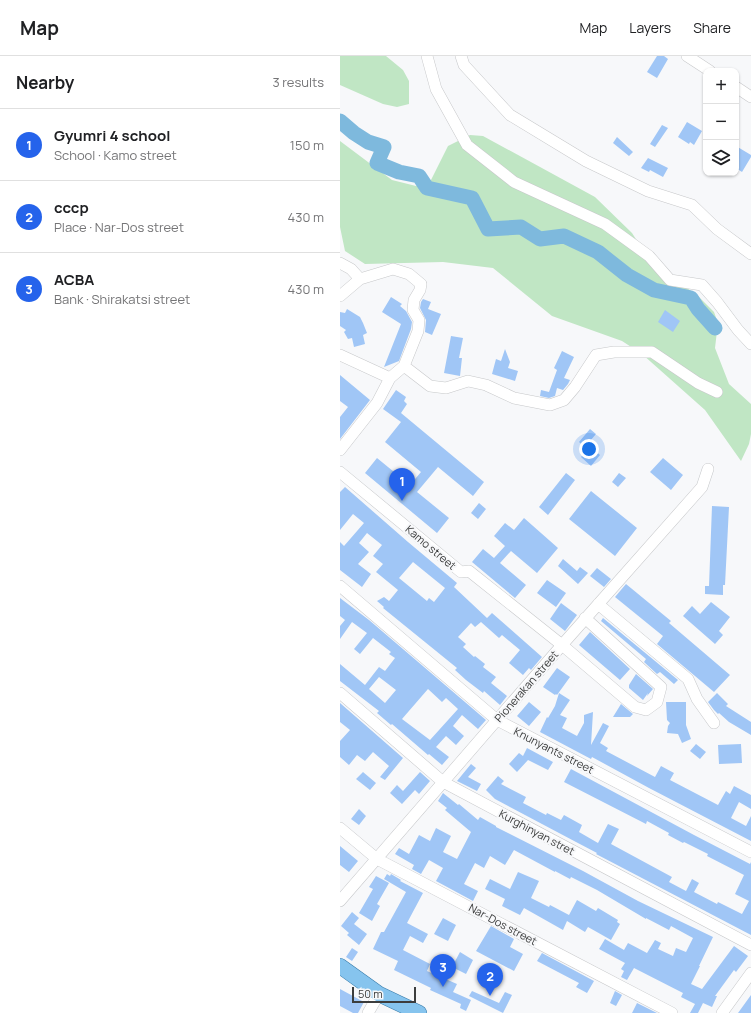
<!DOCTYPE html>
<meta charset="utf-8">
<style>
:root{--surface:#fff;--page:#f6f6f6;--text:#202124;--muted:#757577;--line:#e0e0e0;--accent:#2563eb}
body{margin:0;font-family:Manrope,sans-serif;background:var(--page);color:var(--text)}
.controls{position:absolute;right:12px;top:12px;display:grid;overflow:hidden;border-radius:8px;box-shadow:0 1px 3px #0004}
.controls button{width:36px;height:36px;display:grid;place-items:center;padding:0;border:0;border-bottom:1px solid var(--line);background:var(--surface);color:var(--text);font:20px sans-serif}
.scale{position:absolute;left:12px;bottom:10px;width:64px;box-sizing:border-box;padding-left:4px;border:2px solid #3c3d3d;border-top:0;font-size:11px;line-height:14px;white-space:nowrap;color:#3c3d3d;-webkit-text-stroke:3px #f7f8fa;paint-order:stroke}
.you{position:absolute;left:249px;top:393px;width:14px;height:14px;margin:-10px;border:3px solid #fff;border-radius:50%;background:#1a73e8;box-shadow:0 0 0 6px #1a73e833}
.badge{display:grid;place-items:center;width:26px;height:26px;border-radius:50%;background:var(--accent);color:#fff;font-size:13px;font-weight:700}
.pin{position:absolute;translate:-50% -33px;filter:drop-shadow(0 1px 2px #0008)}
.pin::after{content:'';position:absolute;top:21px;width:14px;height:12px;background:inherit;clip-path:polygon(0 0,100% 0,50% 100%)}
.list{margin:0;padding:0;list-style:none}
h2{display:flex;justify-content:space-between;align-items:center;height:52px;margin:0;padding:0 16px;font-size:17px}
h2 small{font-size:13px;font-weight:400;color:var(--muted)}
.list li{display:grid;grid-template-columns:26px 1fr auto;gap:12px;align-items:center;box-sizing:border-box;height:72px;padding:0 16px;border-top:1px solid var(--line)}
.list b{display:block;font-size:15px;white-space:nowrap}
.list p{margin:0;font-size:13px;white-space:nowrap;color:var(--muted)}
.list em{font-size:13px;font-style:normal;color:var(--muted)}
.icon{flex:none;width:22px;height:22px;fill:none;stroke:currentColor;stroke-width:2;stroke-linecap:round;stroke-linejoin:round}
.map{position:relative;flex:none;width:411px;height:957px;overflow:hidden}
header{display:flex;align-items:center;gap:24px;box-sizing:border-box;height:56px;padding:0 20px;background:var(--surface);border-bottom:1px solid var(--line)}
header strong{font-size:19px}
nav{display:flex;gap:22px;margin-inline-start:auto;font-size:14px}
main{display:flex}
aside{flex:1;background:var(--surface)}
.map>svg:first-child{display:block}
.green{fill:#c0e6c4}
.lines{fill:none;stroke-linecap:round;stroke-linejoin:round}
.river{stroke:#7eb9dd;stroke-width:15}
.building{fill:#a0c6f6;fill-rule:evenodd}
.minor-casing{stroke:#c7c8ca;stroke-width:12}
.major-casing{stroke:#387ba9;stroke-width:16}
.minor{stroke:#fff;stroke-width:11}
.major{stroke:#86c4ee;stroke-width:15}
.labels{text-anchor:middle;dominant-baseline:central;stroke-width:4;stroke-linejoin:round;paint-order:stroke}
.street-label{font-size:11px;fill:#3c3d3d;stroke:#f7f8fa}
</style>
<header>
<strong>Map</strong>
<nav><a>Map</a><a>Layers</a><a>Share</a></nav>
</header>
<main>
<aside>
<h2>Nearby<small>3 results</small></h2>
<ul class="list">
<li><span class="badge">1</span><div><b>Gyumri 4 school</b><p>School · Kamo street</p></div><em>150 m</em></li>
<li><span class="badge">2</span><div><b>ссср</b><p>Place · Nar-Dos street</p></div><em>430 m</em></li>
<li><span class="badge">3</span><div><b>ACBA</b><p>Bank · Shirakatsi street</p></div><em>430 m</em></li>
</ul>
</aside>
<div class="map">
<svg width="411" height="957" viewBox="0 0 411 957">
<rect width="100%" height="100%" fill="#f7f8fa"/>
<path class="green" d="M0 0H46L63 14 69 25V48L57 51 43 48 0 29Z
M130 79 143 80 255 141 292 177 312 208 357 239 374 256 378 267 375 292 389 328 411 348V378L409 388 401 405 365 354 302 298 282 285 212 260 153 212 103 206 25 208 5 195 0 171V85L52 124 76 130 91 124 108 90Z"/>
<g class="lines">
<path class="river" d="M0 65 14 77 28 86 44 91 37 107 59 116 79 120 87 132 132 142 148 173 181 171 200 183 224 180 258 196 287 219 314 234 351 242 358 253 375 272"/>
</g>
<path class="building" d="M317 0H324L328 3 317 22 307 16Z
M347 66 362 75 354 89 350 86 349 88 338 81Z
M322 69 328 72 315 91 310 88Z
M277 81 293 96 289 100 273 87Z
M396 90 411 99V101L402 116 396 112Z
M308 102 328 112 323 121 310 114 309 116 301 112Z
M51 241 62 248 60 250 66 255 72 266 71 273 59 305 44 311 61 268 42 256Z
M83 243 91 246 88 253 101 258 92 279 85 276 86 264 80 252 81 246Z
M7 253 20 261 23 267 27 277 23 279 25 288 14 291 12 282 8 283 4 276 6 274 0 270V256L5 257Z
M325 254 340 265 333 276 318 266Z
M111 280 123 282 119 302H122L120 320 104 317Z
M165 293 170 306 168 312 178 315 175 325 152 318 156 303 161 305Z
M222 295 234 301 224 322 230 324 228 328 223 334 217 332 215 340 209 342 200 340 201 334 209 336 217 314 214 312Z
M0 319 30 344 0 383V361L8 351 0 345Z
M56 334 66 341 64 345 67 348 61 357 144 426 133 440 98 411 77 436 109 462 97 477 25 417 37 402 70 429 81 416 45 386 61 366 43 353Z
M250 373 256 378 245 391 239 386Z
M250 390 260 399 251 410 241 401Z
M323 402 343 419 331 434 310 416Z
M226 417 235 424 208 459 199 451Z
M279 417 286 422 278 431 272 426Z
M5 431 68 486 117 527 114 531 147 562 152 557 202 601 191 614 189 612 183 619 169 607 180 594 162 579 159 582 141 566 135 571 131 567 118 581 126 588 123 591 134 601 135 600 145 608 143 611 156 621 151 627 167 640 160 649 144 635 143 637 126 624 115 614 117 612 43 552 44 551 37 545 44 541 49 545 58 534 36 516 43 508 33 500 42 489 27 477 19 487 29 496 18 508 31 518 22 531 0 514V486L4 490 24 467 13 458 0 474V436ZM73 506 105 532 94 546 89 542 87 545 59 522Z
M251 435 297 472 275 500 229 463Z
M139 447 146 453 138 463 131 457Z
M372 450 389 451 385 529H383V539L365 538V530H369Z
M184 462 218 492 197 517 171 495 160 507 186 529 175 542 132 506 143 493 154 502 165 490 154 480 165 467 174 474Z
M223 503 237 515 240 511 248 517 238 528 218 510Z
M257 512 271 523 264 531 250 520Z
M207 524 226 537 216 551 197 537Z
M286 528 331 565 329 567 390 619 374 636 317 588 323 580 275 541Z
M0 542 29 564 146 664 138 673 122 659 113 670 124 680 116 689 106 680 96 691 109 701 102 709 89 698 88 699 52 668 51 669 37 657 39 655 0 625V608L25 629 39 611 45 615 55 602 49 598 51 596 33 582 20 598 14 593 27 577 12 566 0 583V570L5 564 0 560ZM39 621 56 634 45 647 29 633ZM88 633 102 646 106 642 118 653 90 684 62 663Z
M371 546 390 561 379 575 383 579 375 588 343 560 352 550 360 558Z
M221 547 237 559 225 575 210 563Z
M263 562 338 624 334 628 320 616 317 618 304 606 306 603 261 565Z
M250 576 290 613 280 624 239 589Z
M217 612 230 621 217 639 216 638 215 639 203 631Z
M296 618 313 633 307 640 308 637 303 644 289 632V629Z
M219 637 230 644 220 659 227 662 222 672 237 680 244 667V659L253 656 251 689 263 667 269 670 260 687 268 692 266 695 315 721 321 710 334 717 330 724 378 749 386 735 390 738 394 730 411 739V753L399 746 391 762 406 770 411 760V785L309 732 252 701 251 703 200 676 207 661 208 662 215 650Z
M377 637 388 648 386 650 411 666V679L389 666 379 657 378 658 374 654 368 646Z
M189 646 201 656 189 670 177 660Z
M326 646H346V669L351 683 342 687 338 678 327 677 328 670 330 667 327 664Z
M0 647 63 702 45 724 40 721 49 710 33 696 25 705 17 699 9 709 0 701V685L10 674 0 666Z
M281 648 293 658 290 661H273Z
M356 688 366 696 360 703 350 695Z
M401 688 402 707 379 708 378 689Z
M187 692 213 706 208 714 188 704 177 716 169 708 179 697 183 700Z
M131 708 136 712 128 721 141 728 137 735 117 725Z
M231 713 354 779 410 808 411 806V879L256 798 257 797 236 786 155 743 146 734 158 720 164 725 161 728 186 741 183 747 206 759 207 757 221 764 224 759 242 769 239 776 258 787 268 768 279 773 271 788 332 821 329 826 346 835 352 823 359 827 354 836 377 848 378 846 402 858 409 845 395 838 404 819 367 800 368 798 344 786 343 787 328 779 329 777 307 765 306 768 224 726Z
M23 716 36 727 30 734 16 723Z
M80 716 90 725 79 738 75 734 62 748 50 737 57 729 63 735Z
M103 737 118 749 119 748 138 764 140 761 156 770V771L243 815 298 845 373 881 359 910H360L351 928 362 933 394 890 408 900 396 916 394 914 375 940H377L372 951 363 947 358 957H350L355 948 341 941 343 937 294 912 287 924 281 921 284 915 281 913 285 907 259 893 265 883 284 894 288 887 307 897 315 884 321 887 318 893 333 900 336 892 346 896 353 882 331 870 329 874 306 862V863L257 834 231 821 230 823 215 815V816L174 794 165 809 150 800 144 812 135 807 124 828 138 835 133 845 96 825 103 812 89 804 81 818 72 813 74 809 55 798 59 792 69 798 79 779 90 785 96 772 111 780 103 796 117 803 131 776 105 754 107 752 98 745Z
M19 753 26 760 19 769 11 763Z
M0 790 18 805 9 816 0 809Z
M178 816 199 825 191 842 209 851 210 849 229 859 237 844 256 855 258 852 278 864 277 866 280 868 271 884 248 871 245 876 227 865 223 874 184 852 180 859 162 850 165 843 145 833 150 823 170 833Z
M47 818 50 820 51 818 61 824 60 825 83 837 67 867 88 878 83 887 70 880 63 894 90 908 87 915 117 928 113 936 131 944 126 955 120 952 121 948 90 934 91 932 54 914 58 905 33 893 41 876H44L66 836 44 823Z
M36 820 49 827 37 848 40 850 32 865 19 857 33 833 29 831Z
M12 856 19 862 14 868 27 878 19 889 7 879 9 877 1 870Z
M103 862 116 869 108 885 94 878Z
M151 870 174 883 170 891 183 898 174 915 136 895Z
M12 892 18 896 12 905 6 901Z
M120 896 133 904 126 918 112 911Z
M202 897 254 925 247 937 236 931 239 927 197 905Z
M0 933 24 946 18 957H13L0 950Z
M132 935 159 947 165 936 172 939 163 957 129 940Z
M275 935 282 939 276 950 270 947Z
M411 939V957H398Z
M297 947 317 957H292Z"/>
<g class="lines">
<g class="minor-casing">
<path id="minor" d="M87 0 96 33 127 89 174 126 265 168 309 200 330 224 362 229 377 246 398 274 411 288
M121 0 124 9 170 59 246 105 308 135 352 149 377 173 411 198
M347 0 370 15
M396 31 411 41
M0 207 11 213 20 223 0 240
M0 299 50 322
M64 310 90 330 106 332 128 325 146 329 174 342 210 349 224 344 235 331 256 299 274 296H312L358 327 377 336
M0 394 37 347 50 322 64 310 78 275 79 264 73 254 74 244 80 234 81 228 69 218 53 213 20 223
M0 416 121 516 129 515 222 589 295 651 306 654 317 646 321 631 245 562
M0 530 157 664 411 796
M258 548 348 623 357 643 374 667
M0 637 103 726 411 889
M0 772 37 803 332 957
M0 845 222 589 362 431 368 413
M28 957 39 938
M382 957 411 917"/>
</g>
<g class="major-casing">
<path id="major" d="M0 910 39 938 79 957"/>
</g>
<use href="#minor" class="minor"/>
<use href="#major" class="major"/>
</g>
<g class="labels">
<g class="street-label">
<text transform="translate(91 491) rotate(40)">Kamo street</text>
<text transform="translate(186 630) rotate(-49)">Pionerakan street</text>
<text transform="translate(214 694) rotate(27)">Knunyants street</text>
<text transform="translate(197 776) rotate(28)">Kurghinyan stret</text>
<text transform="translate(163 868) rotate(28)">Nar-Dos street</text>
</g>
</g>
</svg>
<div class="controls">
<button>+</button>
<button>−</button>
<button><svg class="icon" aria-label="layers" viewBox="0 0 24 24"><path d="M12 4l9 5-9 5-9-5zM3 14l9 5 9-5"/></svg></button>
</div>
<div class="scale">50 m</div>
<div class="you"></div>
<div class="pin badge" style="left:62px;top:445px">1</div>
<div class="pin badge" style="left:150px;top:940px">2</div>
<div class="pin badge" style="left:103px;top:931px">3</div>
</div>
</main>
